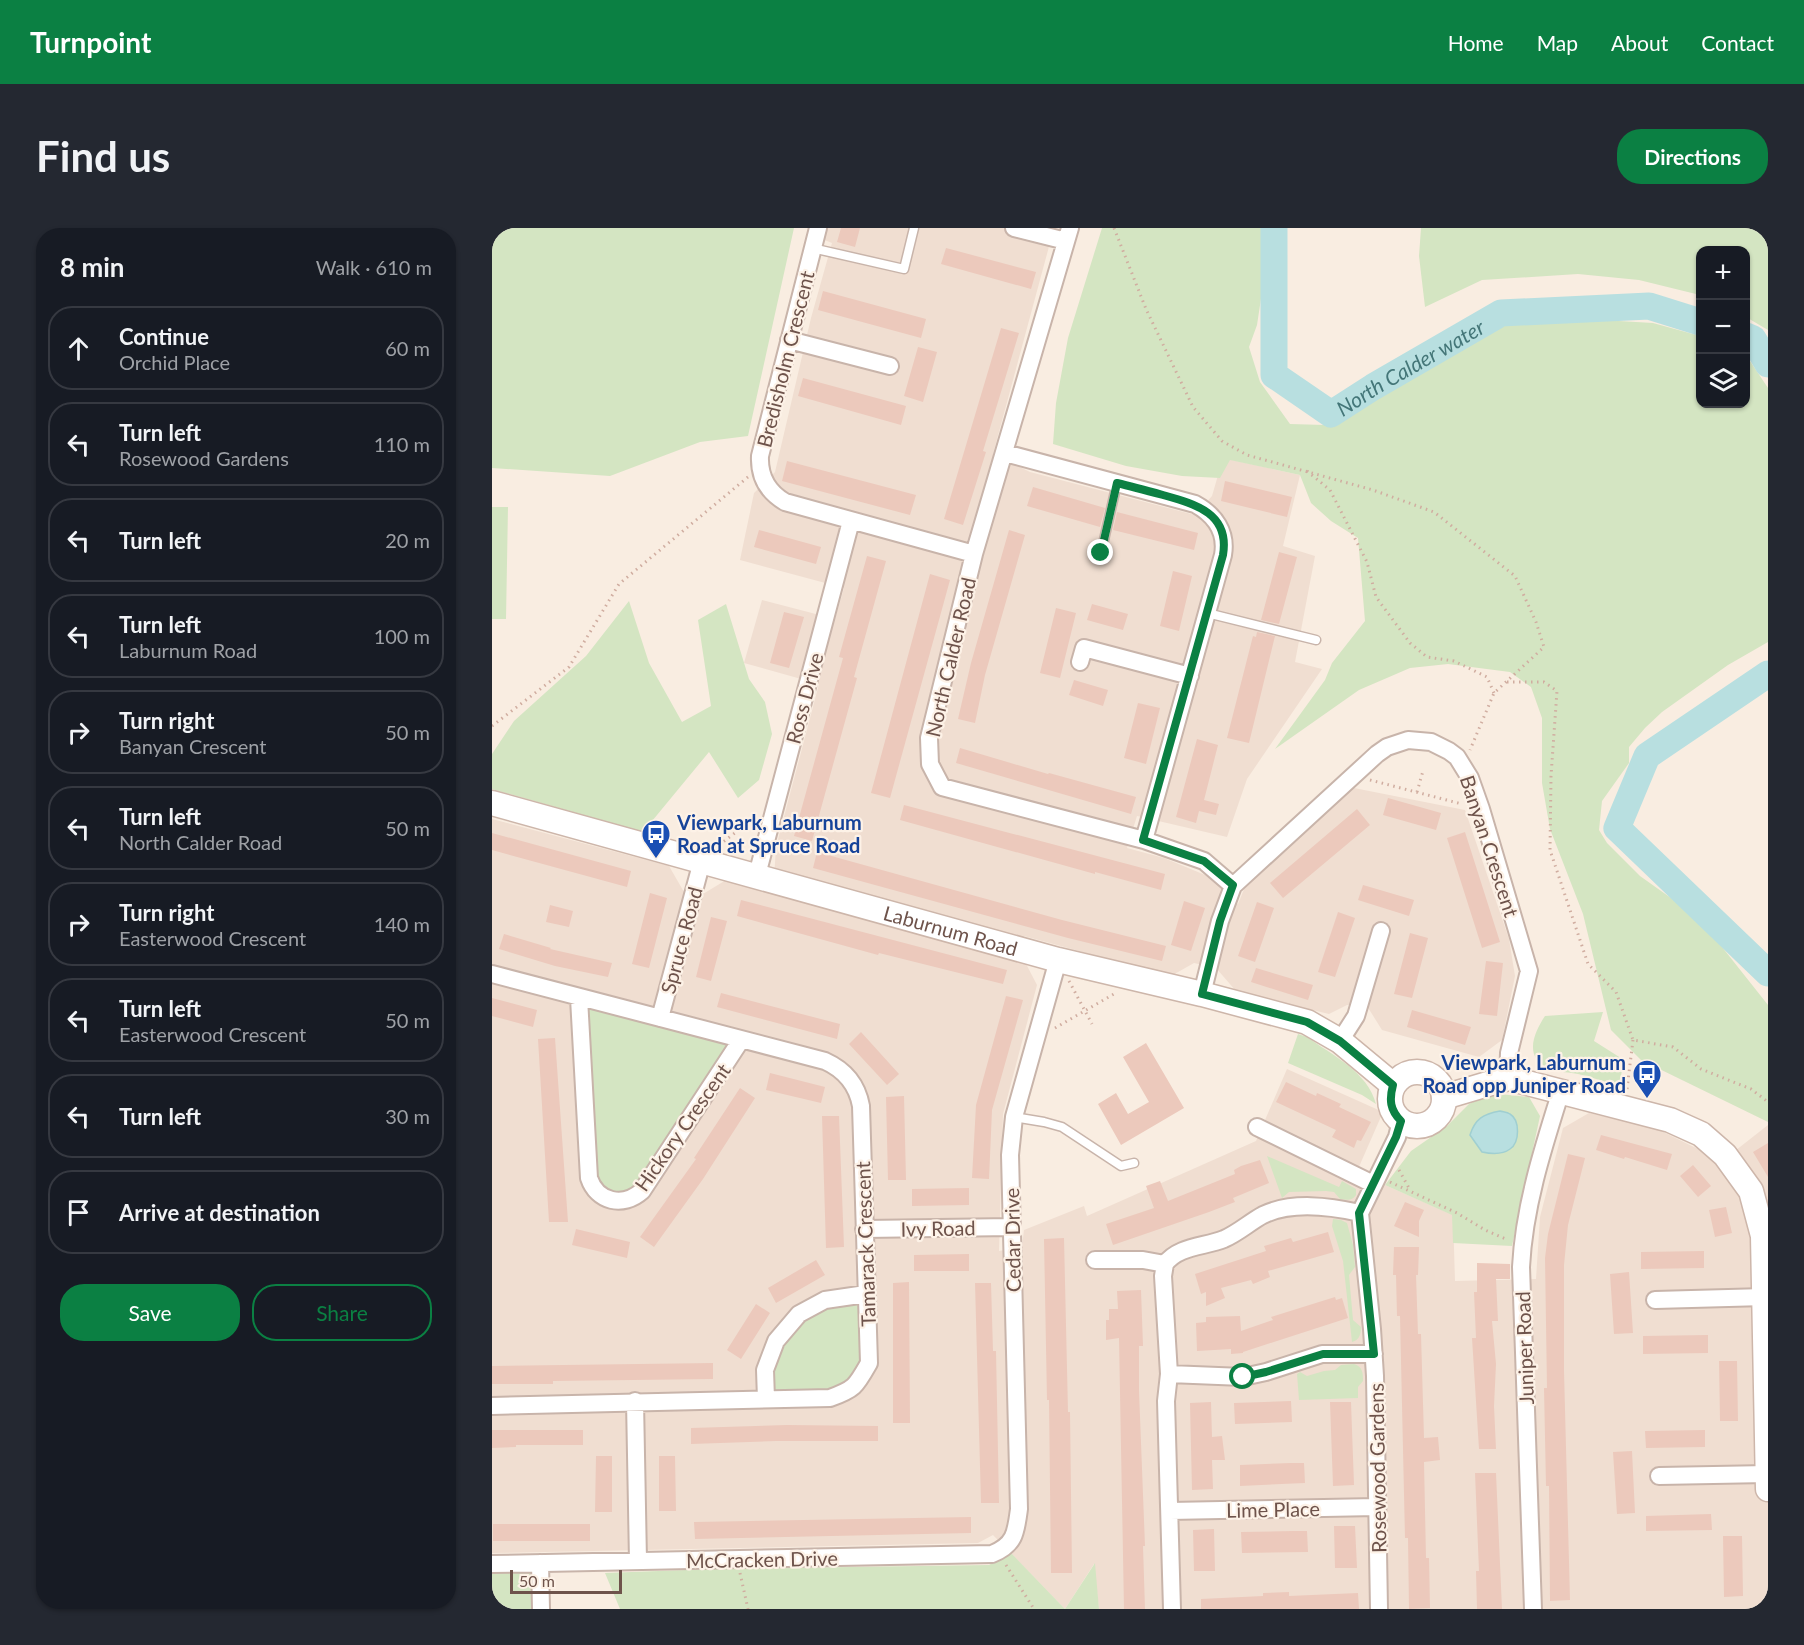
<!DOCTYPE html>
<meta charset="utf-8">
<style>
:root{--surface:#171b24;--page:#242831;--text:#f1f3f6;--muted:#9ea1a6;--line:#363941;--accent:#0b8043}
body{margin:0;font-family:Lato,sans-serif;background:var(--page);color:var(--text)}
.controls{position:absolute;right:18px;top:18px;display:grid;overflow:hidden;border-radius:12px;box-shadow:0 2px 4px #0004}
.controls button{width:54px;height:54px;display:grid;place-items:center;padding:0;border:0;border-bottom:2px solid var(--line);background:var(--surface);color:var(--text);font:30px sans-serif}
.scale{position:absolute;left:18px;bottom:15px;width:112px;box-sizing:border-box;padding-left:6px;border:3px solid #6e534b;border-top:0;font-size:16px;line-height:21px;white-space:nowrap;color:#6e534b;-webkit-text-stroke:4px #fdf2e7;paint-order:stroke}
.stop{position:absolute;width:18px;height:18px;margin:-14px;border:4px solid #0b8043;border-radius:50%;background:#fff}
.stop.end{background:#0b8043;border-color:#fff;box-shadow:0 2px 6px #0008}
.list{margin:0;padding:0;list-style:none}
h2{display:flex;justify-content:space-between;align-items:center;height:78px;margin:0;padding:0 24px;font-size:26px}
h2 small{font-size:20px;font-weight:400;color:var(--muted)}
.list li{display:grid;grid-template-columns:39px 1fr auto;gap:18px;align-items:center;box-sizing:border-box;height:84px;margin:0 12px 12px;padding:0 12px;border:2px solid var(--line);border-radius:24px}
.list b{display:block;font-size:22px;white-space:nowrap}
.list p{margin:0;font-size:20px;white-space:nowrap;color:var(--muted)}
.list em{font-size:20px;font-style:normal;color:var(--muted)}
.actions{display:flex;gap:12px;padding:18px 24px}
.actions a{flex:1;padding:14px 0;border:2px solid var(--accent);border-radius:24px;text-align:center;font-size:21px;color:var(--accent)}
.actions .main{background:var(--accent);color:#fff}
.icon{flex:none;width:33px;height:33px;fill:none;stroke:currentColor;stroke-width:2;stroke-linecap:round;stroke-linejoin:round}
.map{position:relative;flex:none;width:1276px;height:1381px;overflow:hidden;border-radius:24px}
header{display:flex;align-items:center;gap:36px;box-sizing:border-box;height:84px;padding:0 30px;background:var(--accent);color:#fff}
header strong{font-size:28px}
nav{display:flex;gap:33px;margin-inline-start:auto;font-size:21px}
.intro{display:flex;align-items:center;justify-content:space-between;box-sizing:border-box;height:144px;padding:0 36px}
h1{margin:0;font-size:42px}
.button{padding:15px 27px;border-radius:24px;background:var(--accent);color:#fff;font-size:21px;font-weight:700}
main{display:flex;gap:36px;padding:0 36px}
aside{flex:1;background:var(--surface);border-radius:24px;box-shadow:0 2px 4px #0004}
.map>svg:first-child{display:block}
.residential{fill:#f0ded1}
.green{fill:#d4e5c2}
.water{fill:#b8dfe0;stroke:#a0cfd1;stroke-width:1.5}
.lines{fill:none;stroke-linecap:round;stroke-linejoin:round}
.river{stroke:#b8dfe0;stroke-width:27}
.building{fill:#ecc9bc}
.lane-casing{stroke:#c8b4aa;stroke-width:11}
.street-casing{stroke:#c8b4aa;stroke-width:20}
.secondary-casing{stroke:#cdb6aa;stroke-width:27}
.path{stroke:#d0ada0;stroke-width:3;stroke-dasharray:1.5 4.5;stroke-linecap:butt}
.lane{stroke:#fff;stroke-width:8}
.street{stroke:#fff;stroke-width:16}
.secondary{stroke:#fff;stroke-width:24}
.route{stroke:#0b8043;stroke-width:8}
.labels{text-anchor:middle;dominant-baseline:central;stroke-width:4.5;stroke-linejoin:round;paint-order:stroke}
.street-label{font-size:20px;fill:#6e534b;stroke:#fdf2e7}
.transit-label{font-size:20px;font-weight:bold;fill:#164399;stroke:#fdf2e7;text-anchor:start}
.water-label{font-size:21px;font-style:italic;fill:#447678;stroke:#fdf2e7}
</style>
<header>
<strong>Turnpoint</strong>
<nav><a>Home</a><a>Map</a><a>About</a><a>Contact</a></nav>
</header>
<div class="intro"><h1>Find us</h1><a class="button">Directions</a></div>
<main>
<aside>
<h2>8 min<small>Walk · 610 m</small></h2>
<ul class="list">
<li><svg class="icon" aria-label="ahead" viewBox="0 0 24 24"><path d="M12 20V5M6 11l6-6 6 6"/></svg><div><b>Continue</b><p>Orchid Place</p></div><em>60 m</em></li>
<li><svg class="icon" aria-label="left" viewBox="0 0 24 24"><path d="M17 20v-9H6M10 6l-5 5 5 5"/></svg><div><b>Turn left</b><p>Rosewood Gardens</p></div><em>110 m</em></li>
<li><svg class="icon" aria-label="left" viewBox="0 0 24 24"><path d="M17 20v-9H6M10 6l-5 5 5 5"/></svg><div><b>Turn left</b></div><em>20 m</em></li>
<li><svg class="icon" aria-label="left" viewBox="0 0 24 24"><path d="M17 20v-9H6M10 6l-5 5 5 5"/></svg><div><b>Turn left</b><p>Laburnum Road</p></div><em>100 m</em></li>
<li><svg class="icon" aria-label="right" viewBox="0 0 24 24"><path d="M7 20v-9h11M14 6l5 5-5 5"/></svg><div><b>Turn right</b><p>Banyan Crescent</p></div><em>50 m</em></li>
<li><svg class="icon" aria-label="left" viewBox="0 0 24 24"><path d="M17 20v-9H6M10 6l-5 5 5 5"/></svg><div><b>Turn left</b><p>North Calder Road</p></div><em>50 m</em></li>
<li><svg class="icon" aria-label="right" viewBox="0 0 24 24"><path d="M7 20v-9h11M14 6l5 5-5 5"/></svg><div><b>Turn right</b><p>Easterwood Crescent</p></div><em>140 m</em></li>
<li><svg class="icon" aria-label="left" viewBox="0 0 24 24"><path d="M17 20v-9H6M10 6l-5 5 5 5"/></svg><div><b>Turn left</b><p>Easterwood Crescent</p></div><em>50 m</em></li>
<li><svg class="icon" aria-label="left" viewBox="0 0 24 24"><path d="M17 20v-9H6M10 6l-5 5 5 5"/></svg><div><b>Turn left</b></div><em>30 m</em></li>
<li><svg class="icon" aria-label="arrive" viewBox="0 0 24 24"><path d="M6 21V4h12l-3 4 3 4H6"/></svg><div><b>Arrive at destination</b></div></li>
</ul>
<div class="actions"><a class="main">Save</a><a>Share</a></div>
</aside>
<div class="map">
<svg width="1276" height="1381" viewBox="0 0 1276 1381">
<rect width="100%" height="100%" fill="#f9ede1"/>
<path class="residential" d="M333 0H562L501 226 538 244 703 287 720 268 731 230 808 247 791 318 823 328 803 434 830 441 755 551 735 609 645 588 635 620 672 630 718 649 746 676 755 654 862 560 973 582 1017 711 1023 748 1010 812 987 829 890 802 875 778 855 777 837 786 744 763 724 740 702 735 679 748 532 708 522 729 532 732 545 757 511 886 507 1023 530 1019 532 1002 592 978 595 988 764 913 795 841 891 884 866 941 893 957 961 987 963 1053 1044 1051 1048 989 1071 900 1097 885 1165 901 1206 921 1225 937 1276 897V1381H607L602 1336 573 1381 501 1307 486 1315 0 1325V591L177 638 192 664 211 666 234 652 281 666 284 619 327 456 252 435 270 372 343 391 352 360 248 332 262 265 283 244 319 90 340 15 330 11Z"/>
<path class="green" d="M0 0H302L256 208 208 214 118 248 0 240Z
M610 0H772L770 64 765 97 757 119 768 154 798 196 833 197 942 133 1017 93H1127L1161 95 1208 108V176H1254V127L1276 160V414L1236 437 1170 484 1153 500 1137 519V535L1110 573 1107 602 1115 615 1148 648 1207 690 1276 777V894L1149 832 1119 802 1091 686 1058 601 1050 555V490L1039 459 1018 444 956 436 918 440 867 462 783 521 833 452 840 435 873 393 866 310 839 293 819 275 808 247 738 232 728 250 690 248 634 238 561 216 564 175 576 110Z
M929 0H1276V102L1254 89V22H1208V67L1147 52 1086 46 990 52 933 79 927 28Z
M0 279H16L14 391H0Z
M137 373 157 435 190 494 219 478 206 392 234 376 257 451 273 474 280 506 267 552 246 570 217 524 151 604 0 561V526L22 493 94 428Z
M87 770 249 812 144 968 106 965Z
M1111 784 1102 813 1132 832 1127 858C1113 854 1100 849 1086 846 1078 844 1067 845 1059 841 1031 831 1041 806 1053 788Z
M806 806 815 809C840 827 876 844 884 876L870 867 796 835Z
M1007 866 1037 869 1048 888 1020 1018 961 1015 960 987 893 957 919 923 955 898 977 876 992 869Z
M775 928 847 959 850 953 864 961V967C860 973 855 972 848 971L842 964 834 963 797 964 790 970Z
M841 991 849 992 855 995 861 1017 863 1039 857 1047 861 1092 869 1099C869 1105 868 1112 860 1114L851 1033 840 998Z
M374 1066 377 1135 359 1163 274 1171 284 1113 307 1086Z
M862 1136C871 1139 871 1145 871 1153L866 1159V1170L807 1172 805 1146 808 1144 815 1148 832 1143 843 1142 849 1137Z
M519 1325 573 1381 603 1335 607 1381H128L113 1345 220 1341 497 1337Z
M48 1335 49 1381H0V1336Z"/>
<path class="water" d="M1008 883C1011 884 1015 884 1018 886 1028 892 1028 914 1018 921 1010 927 999 926 990 924L978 907C983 891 991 886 1008 883Z"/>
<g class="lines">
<g class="river">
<path id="s1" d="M782 0V147L839 186 881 159 1009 85 1157 78 1208 94"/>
<path d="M1254 108 1261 111 1276 136"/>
<path d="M1276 446 1155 528 1125 600 1276 745"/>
</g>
</g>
<path class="building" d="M349 0H368L363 19 345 14Z
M454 20 544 44 539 61 449 36Z
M331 63 434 91 429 110 326 82Z
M509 100 527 105 491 223 494 224 471 297 452 291Z
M426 119 445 124 431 174 412 168Z
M311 150 414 178 409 197 306 168Z
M295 233 424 267 418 287 290 253Z
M733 253 800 269 795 289 729 273Z
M541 259 613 280 608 299 535 278Z
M625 284 706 305 702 322 621 302Z
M267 302 329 319 324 336 262 319Z
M517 302 533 307 493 447 483 495 466 491 479 435Z
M787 324 805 329 787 396 769 392Z
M375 328 394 333 362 449 365 450 320 613 302 608 351 430 347 429Z
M681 343 700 348 687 403 668 398Z
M438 346 458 352 398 570 379 565Z
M600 376 636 386 631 402 595 392Z
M564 380 584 385 568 450 548 445Z
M292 384 312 389 297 440 278 435Z
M765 404 783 408 757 515 735 510 761 408 764 409Z
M582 452 616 462 611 478 577 467Z
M646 475 668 480 654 536 632 530Z
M705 511 726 517 712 572 727 576 724 587 707 583 704 595 684 589Z
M468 520 556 546 557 545 644 569 639 586 464 535Z
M896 570 949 585 944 602 891 587Z
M412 577 673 646 669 662 603 644V646L408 592Z
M865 581 878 597 791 670 778 655Z
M973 604 1008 714 990 720 955 610Z
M0 605 139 643 135 659 0 622Z
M325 624 570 692 674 718 670 733 576 710 321 640Z
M871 657 922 672 917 688 866 672Z
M158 665 175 670 157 740 140 736Z
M249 672 515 742 511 756 387 725 386 727 245 688Z
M692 673 713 680 699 723 679 717Z
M765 674 782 680 763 734 746 728Z
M58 677 81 683 77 699 54 694Z
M846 684 863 690 843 749 826 744Z
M219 689 235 693 219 753 204 749Z
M918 705 936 710 920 770 902 766Z
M12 706 59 720 58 721 120 735 116 749 63 738 7 721Z
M994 733 1011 735 1005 788 987 786Z
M764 740 821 757 816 772 759 754Z
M229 765 348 796 345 811 225 779Z
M514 768 531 772 500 882 497 951 480 950 484 877Z
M0 770 45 782 41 799 0 788Z
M920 782 979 799 973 817 915 799Z
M369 804 407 846 395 857 357 816Z
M63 810 76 994H57L46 811Z
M654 815 692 880 629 917 606 876 624 865 636 886 657 874 631 829Z
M278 845 333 859 329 875 274 862Z
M794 854 824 868 825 865 849 876 847 879 879 894 869 913 865 912 862 920 840 909 844 902 784 874Z
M248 860 263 870 211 951 162 1019 148 1009 204 931 202 930Z
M412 868 414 952H396L394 869Z
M330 888H347L352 1019 334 1020Z
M1109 907 1180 926 1175 942 1133 929 1132 931 1104 922Z
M1276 915V949L1261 924Z
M1076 926 1093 930 1076 997 1072 1037V1143L1078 1372 1058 1373 1057 1258H1054L1052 1160H1055L1053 1030 1056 1006Z
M768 932 777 955 741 970 743 974 717 984 621 1017 614 996 662 980 654 958 668 953 676 973 743 946 742 942 749 938Z
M1201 937 1219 958 1206 969 1188 948Z
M477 960V977L420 978V961Z
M913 974 932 982 927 993V1009L902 998Z
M1234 979 1240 1005 1223 1009 1217 982Z
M84 1001 138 1014 135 1030 80 1017Z
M836 1004 842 1024 776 1043 778 1049 761 1056 759 1052 729 1060 733 1070 714 1078V1064L709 1066 703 1046 774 1023 772 1018 799 1010 801 1014Z
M572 1010 576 1184H578L580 1345H559L557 1172H555L552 1011Z
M902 1019H927L926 1047H924L926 1106H929L932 1210 946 1209 948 1232 932 1234 934 1330H937L938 1380 917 1381 916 1310H913L908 1088H905L904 1047H901Z
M1212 1023V1040L1149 1041V1024Z
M477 1026V1043H422V1027Z
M324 1032 333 1047 284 1075 276 1060Z
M985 1035 1018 1036V1051H1004L1006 1093H1000L1004 1136 1002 1178 1004 1221H987L980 1110H984L982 1064H985Z
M1137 1044 1141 1105 1122 1106 1118 1046Z
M417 1054 418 1195H401V1055Z
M483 1055H499L501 1123H504L507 1275H489Z
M649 1062 651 1118H647V1163L653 1318H651L653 1381H632L627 1110 614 1112V1092H617V1081H626L625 1063Z
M843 1069 844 1072 850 1070 856 1090 751 1124V1125L739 1126V1121L705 1123 704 1095 714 1094V1089L748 1088 749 1103 781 1092 779 1089Z
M264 1076 278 1085 249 1131 235 1122Z
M1216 1107V1125L1151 1126V1108Z
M1227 1133H1245L1246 1193H1228Z
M221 1135V1151L61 1153V1156H0V1138Z
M799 1173 800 1194 743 1196 742 1175Z
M719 1174 720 1209 730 1208 733 1232H720L721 1261 700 1262 698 1175Z
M838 1174H859L862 1257 841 1258Z
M295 1197 386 1198V1213H284L199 1216V1200Z
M0 1202H91V1217H24V1219L0 1220Z
M1213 1202V1219L1154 1220 1153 1203Z
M1140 1223 1143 1285 1125 1286 1121 1224Z
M104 1228H120V1284H103Z
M167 1228H183L184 1283H167Z
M799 1235H812L813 1255 748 1258V1237Z
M983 1245H1004L1010 1381H985L984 1343H987Z
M1219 1286 1220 1302 1154 1303V1288Z
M479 1289V1305L203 1311 202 1294Z
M1 1296H98V1313H1Z
M842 1298H863L865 1340H843Z
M722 1301 723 1343H702L701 1302Z
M802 1303H815L816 1324 750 1325 749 1304Z
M1231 1308H1250L1251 1368 1232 1369Z
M797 1364V1368L866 1365 867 1381H709V1371L771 1368V1365Z"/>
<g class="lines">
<g class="lane-casing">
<path id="lane" d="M320 20 412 41 422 0
M609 325 625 255
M715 385 824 412
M522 889 552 894 570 899 629 938 642 935"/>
</g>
<g class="street-casing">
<path id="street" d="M326 0 268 228C267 249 276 264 293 274L482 326
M522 0 574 13
M578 0 482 326 437 510 438 536 450 559 652 612 712 633 741 658
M297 112 398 138
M513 225 703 276C723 287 735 304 731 327L652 612
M588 434 592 420 698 448
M265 647 359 293
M0 746 333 833C353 842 365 856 369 878L377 1135C364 1158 363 1161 338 1170L0 1178
M710 766 728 693 741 658 885 526 895 519 916 512 939 514 957 523 965 529 978 550 989 581 1037 743 1017 825 1016 850
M87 770 97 950C105 974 131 980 150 963L249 812
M168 790 210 633
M848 813 864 788 889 703
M765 899 881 956
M372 1001 520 999
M603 1032H651L673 1036
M673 1036 671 1048 677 1146 674 1173 680 1381
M673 1036C686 1018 712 1019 732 1011 746 1005 758 994 771 987 800 973 837 978 868 985
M1163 1072 1273 1069
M677 1146 751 1149 774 1144 830 1126H882
M274 1171 273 1142 284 1113 307 1086 333 1072 374 1066
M143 1173 146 1333
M1167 1248 1276 1246
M678 1283 885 1279
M48 1335 49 1381
M0 1336 500 1326C523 1317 524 1304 527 1281L518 927 522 889 566 732
M887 1381 883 1148 880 1101 868 985 905 909 909 893
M1041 1381 1029 1039C1032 979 1051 920 1069 863"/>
</g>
<g class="secondary-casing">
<g id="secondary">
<path id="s2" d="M0 575 566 732 710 766 815 794 848 813 901 857"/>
<circle cx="925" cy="871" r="27"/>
<path d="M952 869 1016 850 1178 892 1209 906 1233 927 1259 963 1271 1008 1276 1261"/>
</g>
</g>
<path class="path" d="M622 0 654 81 701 179 730 213 755 227 881 262 942 284 1023 348 1044 394 1052 419 1002 465 978 522
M815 243 838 262 875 334 884 369 918 415 935 429 962 433 995 449 1002 465
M1015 454H1052L1065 463 1059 548 1058 622 1096 736 1124 764 1141 812 1181 819 1209 841 1259 861 1276 874
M0 498 77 439 127 356 256 249
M878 552 970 576
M925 564 931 543
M227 617 264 589
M577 753 600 796
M563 800 622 766
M1135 861 1141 812
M907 942 918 962
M898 954 965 985 993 1002 1016 1012
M514 1337 542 1381
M248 1345 256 1381"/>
<use href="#lane" class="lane"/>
<use href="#street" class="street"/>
<use href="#secondary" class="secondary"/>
</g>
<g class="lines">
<path class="route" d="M609 325 625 255C641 259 656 263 671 267 703 276 738 285 731 327L651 612 712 633 741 657 728 693 710 766 815 794 848 813 901 857C897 872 898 882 909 893L904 909 867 985 882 1126H831L774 1144 751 1149"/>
</g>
<defs>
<g id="bus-pin" transform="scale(1.5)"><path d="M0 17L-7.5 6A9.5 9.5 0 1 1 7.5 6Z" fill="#1a4fb4" stroke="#fdf2e7"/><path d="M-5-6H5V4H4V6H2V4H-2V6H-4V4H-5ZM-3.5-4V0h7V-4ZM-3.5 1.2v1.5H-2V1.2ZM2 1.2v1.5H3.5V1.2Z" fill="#fff"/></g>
</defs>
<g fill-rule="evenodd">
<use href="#bus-pin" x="164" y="606"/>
<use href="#bus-pin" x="1155" y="846"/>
</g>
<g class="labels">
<g class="street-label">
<text transform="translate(293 131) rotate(-76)">Bredisholm Crescent</text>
<text transform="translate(458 429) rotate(-77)">North Calder Road</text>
<text transform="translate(312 470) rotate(-75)">Ross Drive</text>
<text transform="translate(998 618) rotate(72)">Banyan Crescent</text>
<text stroke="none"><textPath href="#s2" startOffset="476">Laburnum Road</textPath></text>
<text transform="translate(189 712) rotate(-75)">Spruce Road</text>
<text transform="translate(190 899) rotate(-55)">Hickory Crescent</text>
<text transform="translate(446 1000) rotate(-1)">Ivy Road</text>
<text transform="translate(520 1012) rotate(-91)">Cedar Drive</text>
<text transform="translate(373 1016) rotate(-92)">Tamarack Crescent</text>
<text transform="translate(1032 1120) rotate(-92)">Juniper Road</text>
<text transform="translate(885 1240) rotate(-91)">Rosewood Gardens</text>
<text transform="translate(781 1281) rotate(-1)">Lime Place</text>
<text transform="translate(270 1331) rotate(-1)">McCracken Drive</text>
</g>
<g class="transit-label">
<text x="185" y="594">Viewpark, Laburnum<tspan x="185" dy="23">Road at Spruce Road</tspan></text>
<text x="1134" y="834" text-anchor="end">Viewpark, Laburnum<tspan x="1134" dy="23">Road opp Juniper Road</tspan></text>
</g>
<g class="water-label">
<text stroke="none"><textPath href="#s1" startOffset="308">North Calder water</textPath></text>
</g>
</g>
</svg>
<div class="controls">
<button>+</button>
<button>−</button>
<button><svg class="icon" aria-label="layers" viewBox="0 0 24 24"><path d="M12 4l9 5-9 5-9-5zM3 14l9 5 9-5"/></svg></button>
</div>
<div class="scale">50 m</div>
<div class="stop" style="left:751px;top:1149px"></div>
<div class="stop end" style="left:609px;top:325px"></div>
</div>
</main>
